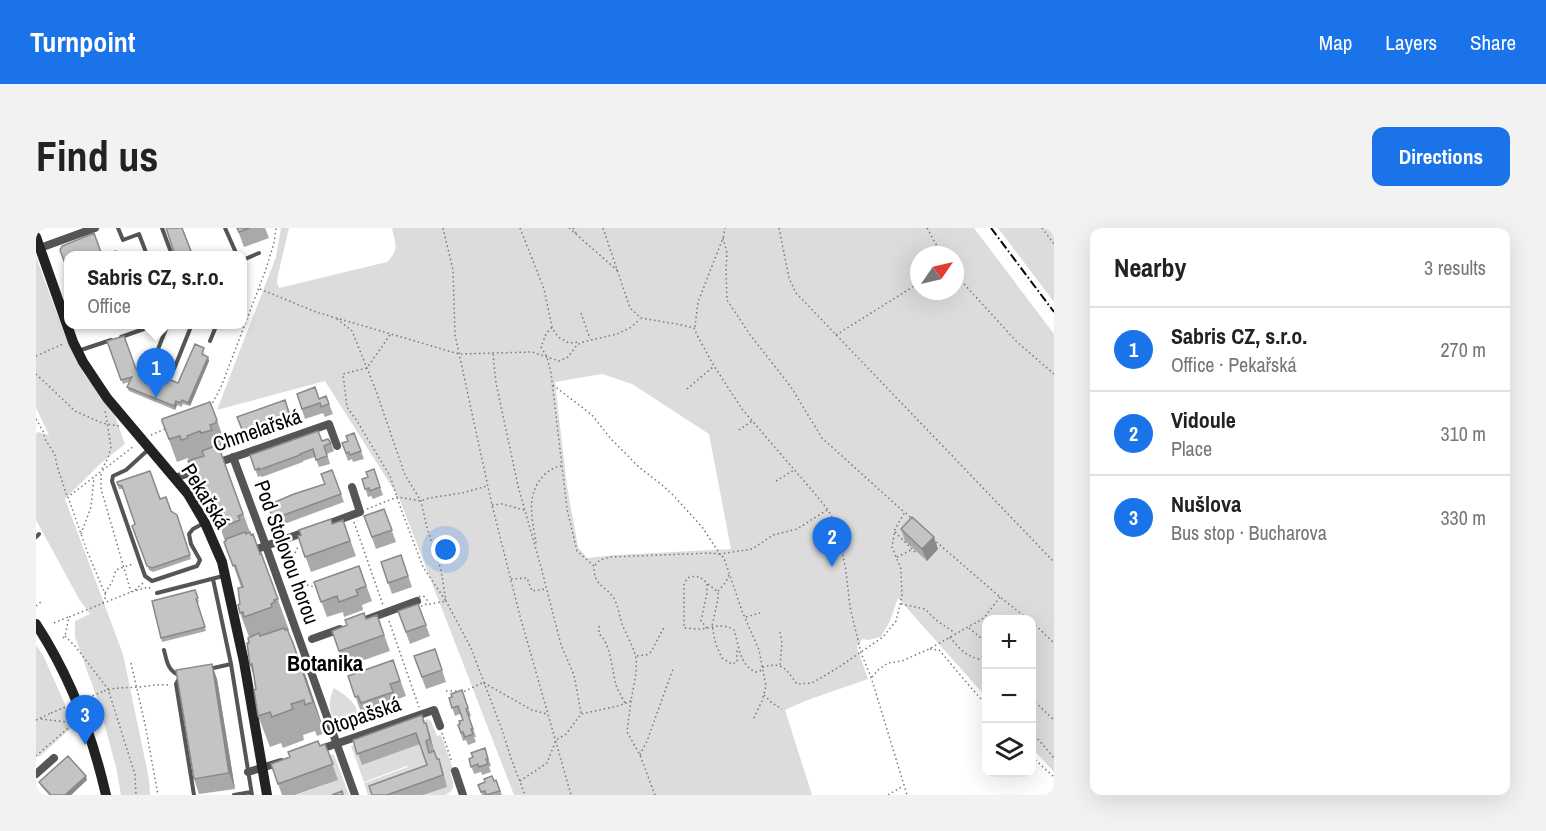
<!DOCTYPE html>
<meta charset="utf-8">
<style>
:root{--surface:#fff;--page:#f2f2f2;--text:#222;--muted:#767676;--line:#e0e0e0;--accent:#1a73e8}
body{margin:0;font-family:"Archivo Narrow",sans-serif;background:var(--page);color:var(--text)}
.controls{position:absolute;right:18px;bottom:18px;display:grid;overflow:hidden;border-radius:12px;box-shadow:0 6px 24px #0002}
.controls button{width:54px;height:54px;display:grid;place-items:center;padding:0;border:0;border-bottom:2px solid var(--line);background:var(--surface);color:var(--text);font:30px sans-serif}
.compass{position:absolute;left:874px;top:18px;width:54px;height:54px;border-radius:50%;background:var(--surface);box-shadow:0 6px 24px #0002;rotate:56deg}
.you{position:absolute;left:410px;top:322px;width:21px;height:21px;margin:-15px;border:4px solid #fff;border-radius:50%;background:#1a73e8;box-shadow:0 0 0 9px #1a73e833}
.badge{display:grid;place-items:center;width:39px;height:39px;border-radius:50%;background:var(--accent);color:#fff;font-size:20px;font-weight:700}
.pin{position:absolute;translate:-50% -50px;filter:drop-shadow(0 2px 3px #0008)}
.pin::after{content:'';position:absolute;top:32px;width:21px;height:18px;background:inherit;clip-path:polygon(0 0,100% 0,50% 100%)}
.popup{position:absolute;left:28px;top:23px;width:183px;height:78px;box-sizing:border-box;display:grid;place-content:center;border-radius:12px;background:var(--surface);filter:drop-shadow(0 2px 4px #0005);font-size:20px;white-space:nowrap;color:var(--muted)}
.popup b{font-size:22px;color:var(--text)}
.popup::after{content:'';position:absolute;left:50%;top:100%;margin-left:-12px;border:12px solid transparent;border-top-color:var(--surface)}
.list{margin:0;padding:0;list-style:none}
h2{display:flex;justify-content:space-between;align-items:center;height:78px;margin:0;padding:0 24px;font-size:26px}
h2 small{font-size:20px;font-weight:400;color:var(--muted)}
.list li{display:grid;grid-template-columns:39px 1fr auto;gap:18px;align-items:center;box-sizing:border-box;height:84px;padding:0 24px;border-top:2px solid var(--line)}
.list b{display:block;font-size:22px;white-space:nowrap}
.list p{margin:0;font-size:20px;white-space:nowrap;color:var(--muted)}
.list em{font-size:20px;font-style:normal;color:var(--muted)}
.icon{flex:none;width:33px;height:33px;fill:none;stroke:currentColor;stroke-width:2;stroke-linecap:round;stroke-linejoin:round}
.map{position:relative;flex:none;width:1018px;height:567px;overflow:hidden;border-radius:12px}
header{display:flex;align-items:center;gap:36px;box-sizing:border-box;height:84px;padding:0 30px;background:var(--accent);color:#fff}
header strong{font-size:28px}
nav{display:flex;gap:33px;margin-inline-start:auto;font-size:21px}
.intro{display:flex;align-items:center;justify-content:space-between;box-sizing:border-box;height:144px;padding:0 36px}
h1{margin:0;font-size:42px}
.button{padding:15px 27px;border-radius:12px;background:var(--accent);color:#fff;font-size:21px;font-weight:700}
main{display:flex;gap:36px;padding:0 36px}
aside{flex:1;background:var(--surface);border-radius:12px;box-shadow:0 6px 24px #0002}
.map>svg:first-child{display:block}
.green{fill:#dcdcdc;fill-rule:evenodd}
.lines{fill:none;stroke-linecap:round;stroke-linejoin:round}
.path{stroke:#777;stroke-width:1.5;stroke-dasharray:1.5 3;stroke-linecap:butt}
.lane{stroke:#555;stroke-width:4}
.street{stroke:#555;stroke-width:8}
.secondary{stroke:#222;stroke-width:10}
.rail{stroke:#000;stroke-width:2;stroke-dasharray:9 3 1.5 3;stroke-linecap:butt}
.path-bridge{stroke:#777;stroke-width:1.5;stroke-dasharray:1.5 3;stroke-linecap:butt}
.wall{fill:#a9a9a9}
.shaded-wall{fill:#898989}
.building{fill:#c4c4c4;stroke:#898989;stroke-width:1.5}
.labels{text-anchor:middle;dominant-baseline:central;stroke-width:5;stroke-linejoin:round;paint-order:stroke}
.street-label{font-size:21px;fill:#000;stroke:#fff}
.neighbourhood-label{font-size:22px;font-weight:bold;fill:#000;stroke:#fff}
</style>
<header>
<strong>Turnpoint</strong>
<nav><a>Map</a><a>Layers</a><a>Share</a></nav>
</header>
<div class="intro"><h1>Find us</h1><a class="button">Directions</a></div>
<main>
<div class="map">
<svg width="1018" height="567" viewBox="0 0 1018 567">
<rect width="100%" height="100%" fill="#fff"/>
<path class="green" d="M245 0H253L242 47 241 55 243 60 351 34C364 21 359 16 356 0H938L1018 106V544L996 520V392H951L950 469 862 370 854 393 845 409 832 412 826 411 821 420 832 451 769 473 749 482 776 567H478L363 270 289 153 181 182 240 29ZM883 27H919V63H883ZM566 146 596 156 673 206 695 321 580 327 551 330 542 319 531 258 519 154Z
M962 0H1018V74Z
M0 29 30 110 49 147 77 183 89 216 65 235 29 271 87 426 113 551 114 567H85L80 539 62 473 39 409V393L54 386 43 371 0 292V206L2 204 13 207 0 180Z
M0 417 8 429 42 506 37 500H35L3 529 0 526Z
M298 460C311 468 335 484 310 497 291 493 291 474 298 460Z
M391 491 395 493 401 508 405 507 418 543 414 544C417 555 421 562 409 567H332L328 555 372 539 371 538 328 554 315 518Z
M296 526 298 527 313 567H261L291 556 288 529Z"/>
<g class="lines">
<path class="path" d="M407 0 417 42 419 107 456 277 484 388 535 567
M484 0 508 61 516 99 519 105 524 110 533 115 544 114
M533 0 582 43
M537 0 540 5
M567 0 594 80 605 90 641 96 658 100 661 107 678 138 706 181 780 267 792 282 801 298 810 343 814 379 825 425 835 449 871 567
M743 0 753 50 760 65 1018 334
M891 0 906 27
M1006 0 1018 16
M687 10 691 25 690 41 691 72 715 108 755 159 786 210 868 284
M919 46 980 113 1018 146
M224 61 280 84 423 126 496 124 523 133 532 129 541 117 547 114 581 106 594 100 604 91
M545 85 554 111
M301 91 316 103 339 160 369 247 385 273 391 300 405 342 410 373 435 420 465 499 476 533 489 567
M659 99 662 74 687 10 689 0
M354 107 331 140 307 146 311 179 321 193 354 248 365 281 387 339 410 373 390 377
M800 107 883 55
M457 126 460 155 482 258 505 339 525 417 538 447 545 485
M0 128 27 116
M0 146 39 183 66 195 83 198
M517 157 556 187 575 211 604 240 625 256 638 268 666 299 684 326 716 321 737 307 761 301 791 282
M651 161 677 139
M173 177 176 176 185 159 230 41 238 15 240 0
M0 191 7 203 9 211 19 227 21 238 31 268
M703 202 716 193
M115 207 129 201
M66 241 72 230 75 219 69 182
M65 246V261L95 364
M740 253 758 242
M456 277 466 276 488 282
M331 281 361 269 385 273 393 270 426 265 451 258
M318 294 347 377
M859 304 880 325
M45 306 55 279 58 249
M897 311 964 369 993 392
M500 315C498 300 493 282 497 267 500 253 512 240 525 238
M259 325 263 317
M861 329 875 322
M559 337 564 332 574 329 675 325 684 326 688 330 706 383 723 422 730 458 726 473 717 492
M475 351 491 350 496 363 510 361
M672 356 682 364V371L676 398 680 417 686 430 696 436 701 434V420
M271 357 278 359
M99 362 107 355
M682 363 690 354 693 347
M69 365 76 354 80 342 97 336
M381 373a5 5 0 1 1 10 0a5 5 0 1 1-10 0Z
M67 375 70 368 51 323 32 269 98 218
M865 376 889 381 900 392 919 405
M0 378 5 374
M710 389 724 385
M353 393 383 479
M996 394 1018 415
M18 395 32 389
M563 398V406C575 415 576 443 580 457 582 463 586 469 589 475
M671 400 665 393 671 365V355C664 348 660 347 651 350L648 357V400C653 400 659 401 664 401 677 400 685 394 698 402 703 417 703 437 720 444L724 443 727 439C747 434 749 440 761 456L776 455 803 439 847 409 860 393 866 368 865 341 856 319 859 301 869 284 876 291
M933 400 951 415
M744 404 746 415 744 438
M29 408 39 418 72 461 99 547 100 567
M914 409C922 419 929 428 943 431L951 426
M27 410 29 408 33 389 95 364 112 359 115 361
M894 421 903 422C919 440 934 460 951 477
M601 428 610 427 615 424 627 401 631 400
M95 435 109 496 122 567
M836 449 843 441 852 435 866 433 893 421 948 390 964 369
M448 455 496 482 511 486
M68 463C80 459 91 460 103 459 113 458 122 456 132 457
M410 463H429L446 455
M728 467 736 475 746 481
M996 471 1018 492
M595 473 591 504 604 527 619 567
M5 491 32 494 36 493
M0 492 15 485
M996 504 1018 530
M406 505 416 534
M604 527 611 513 637 441
M0 528 31 501 39 493
M996 529 1018 549
M484 553 511 535 520 512 530 506 545 486 582 478 595 473C597 459 603 441 599 426 596 416 590 406 586 396 583 387 582 376 577 369 567 356 558 358 558 338L541 323 531 281 515 145 511 129 505 119 510 106 516 99
M852 567 867 558"/>
<path class="lane" d="M82 0 87 12 103 6 111 27
M126 0 136 27
M189 0 201 27
M207 32 223 25
M85 109 122 96
M174 113 181 96
M42 123 75 112
M116 136 132 96
M138 141 156 96
M113 221 90 242 77 248 76 253 109 348 116 353 161 338 164 332 155 316 153 306 157 301 168 295
M0 309 3 306
M177 351 195 436 216 567
M121 365 187 348
M128 422C131 434 132 444 145 448
M173 441 195 436
M144 449 140 456 158 567
M198 567 215 564"/>
<path class="street" d="M4 20 59 0
M197 229 230 318 319 567
M181 235 293 196 301 218
M139 250 164 241
M289 297 324 284 316 259
M215 323 272 303
M332 391 381 373
M276 411 304 401
M282 522 398 482 404 498
M419 543 427 567
M212 544 245 534
M0 546 18 530"/>
<path class="secondary" d="M0 9 37 114 47 134 71 170 152 266 169 295 186 334 208 434 231 567
M0 396C34 448 56 506 70 567"/>
<path class="rail" d="M955 0 1018 84"/>
<path class="path-bridge" d="M15 485 68 463"/>
</g>
<path class="wall" d="M201 0H229L233 10 208 19Z
M155 23 156 27H139Z
M71 113 100 141 116 148 142 155 169 124 168 127 172 129 173 133 154 178 147 176 146 179 141 177 139 182 93 163 91 159 93 154 87 156Z
M261 166 283 171 290 168 297 186 289 189 287 185 269 191Z
M249 172 257 195 210 212 201 189Z
M181 192 189 215H188V217L183 219 215 307 224 325H225L253 402 252 403 269 446 289 505 281 508 279 503 267 507 268 512 247 520 245 515 234 519 222 488 218 449 214 437 213 409 204 385 205 359 175 273 171 275 160 256 152 230 141 234 126 193Z
M318 205 328 231 317 234 316 231 312 233 306 215 312 213Z
M295 215 298 223 291 226 294 236 283 239 279 229 267 233V234L226 249 225 248 222 249 214 227Z
M338 241 347 267 337 271 335 268 332 269 326 251 332 249Z
M296 242 308 274 240 299 232 277 289 256Z
M81 254 124 271 135 283 141 287 155 331 117 344 113 342 96 298 99 296 87 261H83Z
M348 281 360 314 340 321 328 288Z
M307 292 320 328 275 344 262 308Z
M865 301 902 321 891 333 869 313Z
M365 327 376 359 356 366 345 334Z
M323 338 336 373 326 377 327 382 308 389 307 384 291 389 278 354Z
M159 362 163 374 161 375 170 403 126 414 125 410Z
M382 376 394 408 374 416 362 383Z
M341 387 354 423 308 439 296 403Z
M399 421 410 454 390 461 378 428Z
M357 432 370 468 359 472 362 479 330 491 328 483 325 484 312 448Z
M181 451 199 561 163 566 158 551Z
M426 462 435 488 433 489 440 509H438L440 514 432 517 430 512 427 513 422 497 424 496 427 492 424 486 419 488 413 470Z
M388 495 394 507 398 523 407 543 411 559 387 567H336L391 537 384 516 326 537 317 512Z
M289 516 302 552 259 567H246L235 536Z
M449 520 455 538 453 539 455 544 446 547 445 544 438 546 433 531 437 529Z
M51 552 35 567H13L5 558 3 554Z
M460 552 466 567H446L442 557Z"/>
<path class="shaded-wall" d="M172 129 173 133 154 178 152 175Z
M140 173 141 177 139 182 138 178Z
M898 309 902 321 891 333 886 321Z
M257 415 269 446 289 505 277 474Z
M176 436 181 451 199 561 193 545Z
M390 495 394 507 398 523 394 511Z
M50 548 51 552 35 567H29Z"/>
<path class="building" d="M130 0H146L155 23 142 27H139Z
M201 0H214L203 4Z
M58 5 66 27H33V51L29 41H31L24 22 26 18Z
M80 23 81 27H66Z
M88 108 100 141 116 148 118 145 142 155 159 116 168 120 166 126 172 129 152 175 146 172 144 175 140 173 138 178 91 159 96 149 85 152 71 113Z
M279 159 283 171 290 168 293 176 285 179 284 175 266 181 261 166Z
M249 172 254 188 207 204 201 189Z
M174 174 181 192 180 193V195L174 197 176 202 165 205 164 203 151 208 152 210 145 212 144 208 133 211 126 193V191Z
M282 203 286 213 292 211 295 215 288 218 291 228 280 232 277 221 264 226V227L223 242V240L219 242 214 227Z
M318 205 325 223 314 227 313 224 310 225 306 215 312 213 310 208Z
M182 217 207 286 202 288 204 292 193 296 190 292 183 295 167 251 163 252 152 233 168 228 166 223Z
M338 241 344 259 334 263 333 260 329 261 326 251 332 249 330 244Z
M296 242 305 266 237 291 232 277 258 266 289 256 285 246Z
M114 243 124 271 130 269 135 283 141 287 154 327 116 340 111 338 96 298 99 296 86 258 82 257 81 254Z
M348 281 356 302 336 309 328 288Z
M876 289 898 309 886 321 865 301Z
M295 291 296 296 307 292 314 313 269 329 262 308 265 307 263 302Z
M209 304 210 306 214 304 215 307 217 306 224 326 225 325 242 371 238 372 239 374 235 376 236 379 208 389 207 384 204 385 202 377 204 376 202 360 207 359 199 337 197 338 188 314 190 313V311Z
M365 327 372 348 352 355 345 334Z
M323 338 330 358 320 362 322 367 303 374 301 368 285 374 278 354Z
M159 362 162 370 160 371 169 399 125 410 116 373Z
M382 376 390 397 370 404 362 383Z
M328 385 330 391 341 387 348 407 303 423 296 403 311 397 309 392Z
M248 400 249 402 251 401 257 415 277 474 269 477 268 472 255 476 257 481 236 489 234 484 222 488 218 462 220 461 216 436 214 437 211 415H213L212 410 223 405 224 408Z
M399 421 406 442 386 449 378 428Z
M357 432 364 453 354 456 357 464 325 475 322 468 319 469 312 448Z
M176 436 193 545 158 551 140 442Z
M426 462 432 480 430 481 437 501H435L437 506 429 509 427 504 425 505 422 497 424 496 423 493 427 492 422 478 416 480 413 470 416 469 415 466Z
M386 487 388 495H390L394 511 390 513 393 525 398 523 401 531H403L407 547 351 567H336L333 558 391 537 380 505 321 526 317 512Z
M282 513 284 518 289 516 297 536 242 556 235 536 254 529 252 524Z
M449 520 452 531H450L452 536 443 539 442 536 435 539 433 531 437 529 435 525Z
M32 528 50 548 29 567H15L3 554Z
M456 548 458 553 460 552 464 563 450 567 449 563 445 564 442 557 449 554 448 551Z
M306 563 307 567H296Z"/>
<g class="labels">
<g class="street-label">
<text transform="translate(221 202) rotate(-19)">Chmelařská</text>
<text transform="translate(170 268) rotate(58)">Pekařská</text>
<text transform="translate(251 324) rotate(70)">Pod Stolovou horou</text>
<text transform="translate(325 488) rotate(-19)">Otopašská</text>
</g>
<g class="neighbourhood-label">
<text x="289" y="435">Botanika</text>
</g>
</g>
</svg>
<div class="controls">
<button>+</button>
<button>−</button>
<button><svg class="icon" aria-label="layers" viewBox="0 0 24 24"><path d="M12 4l9 5-9 5-9-5zM3 14l9 5 9-5"/></svg></button>
</div>
<svg class="compass" viewBox="-18 -18 36 36"><path d="M0-13l5 13h-10z" fill="#e53935"/><path d="M0 13l5-13h-10z" fill="#767676"/></svg>
<div class="you"></div>
<div class="pin badge" style="left:120px;top:170px">1</div>
<div class="popup"><b>Sabris CZ, s.r.o.</b>Office</div>
<div class="pin badge" style="left:796px;top:339px">2</div>
<div class="pin badge" style="left:49px;top:517px">3</div>
</div>
<aside>
<h2>Nearby<small>3 results</small></h2>
<ul class="list">
<li><span class="badge">1</span><div><b>Sabris CZ, s.r.o.</b><p>Office · Pekařská</p></div><em>270 m</em></li>
<li><span class="badge">2</span><div><b>Vidoule</b><p>Place</p></div><em>310 m</em></li>
<li><span class="badge">3</span><div><b>Nušlova</b><p>Bus stop · Bucharova</p></div><em>330 m</em></li>
</ul>
</aside>
</main>
